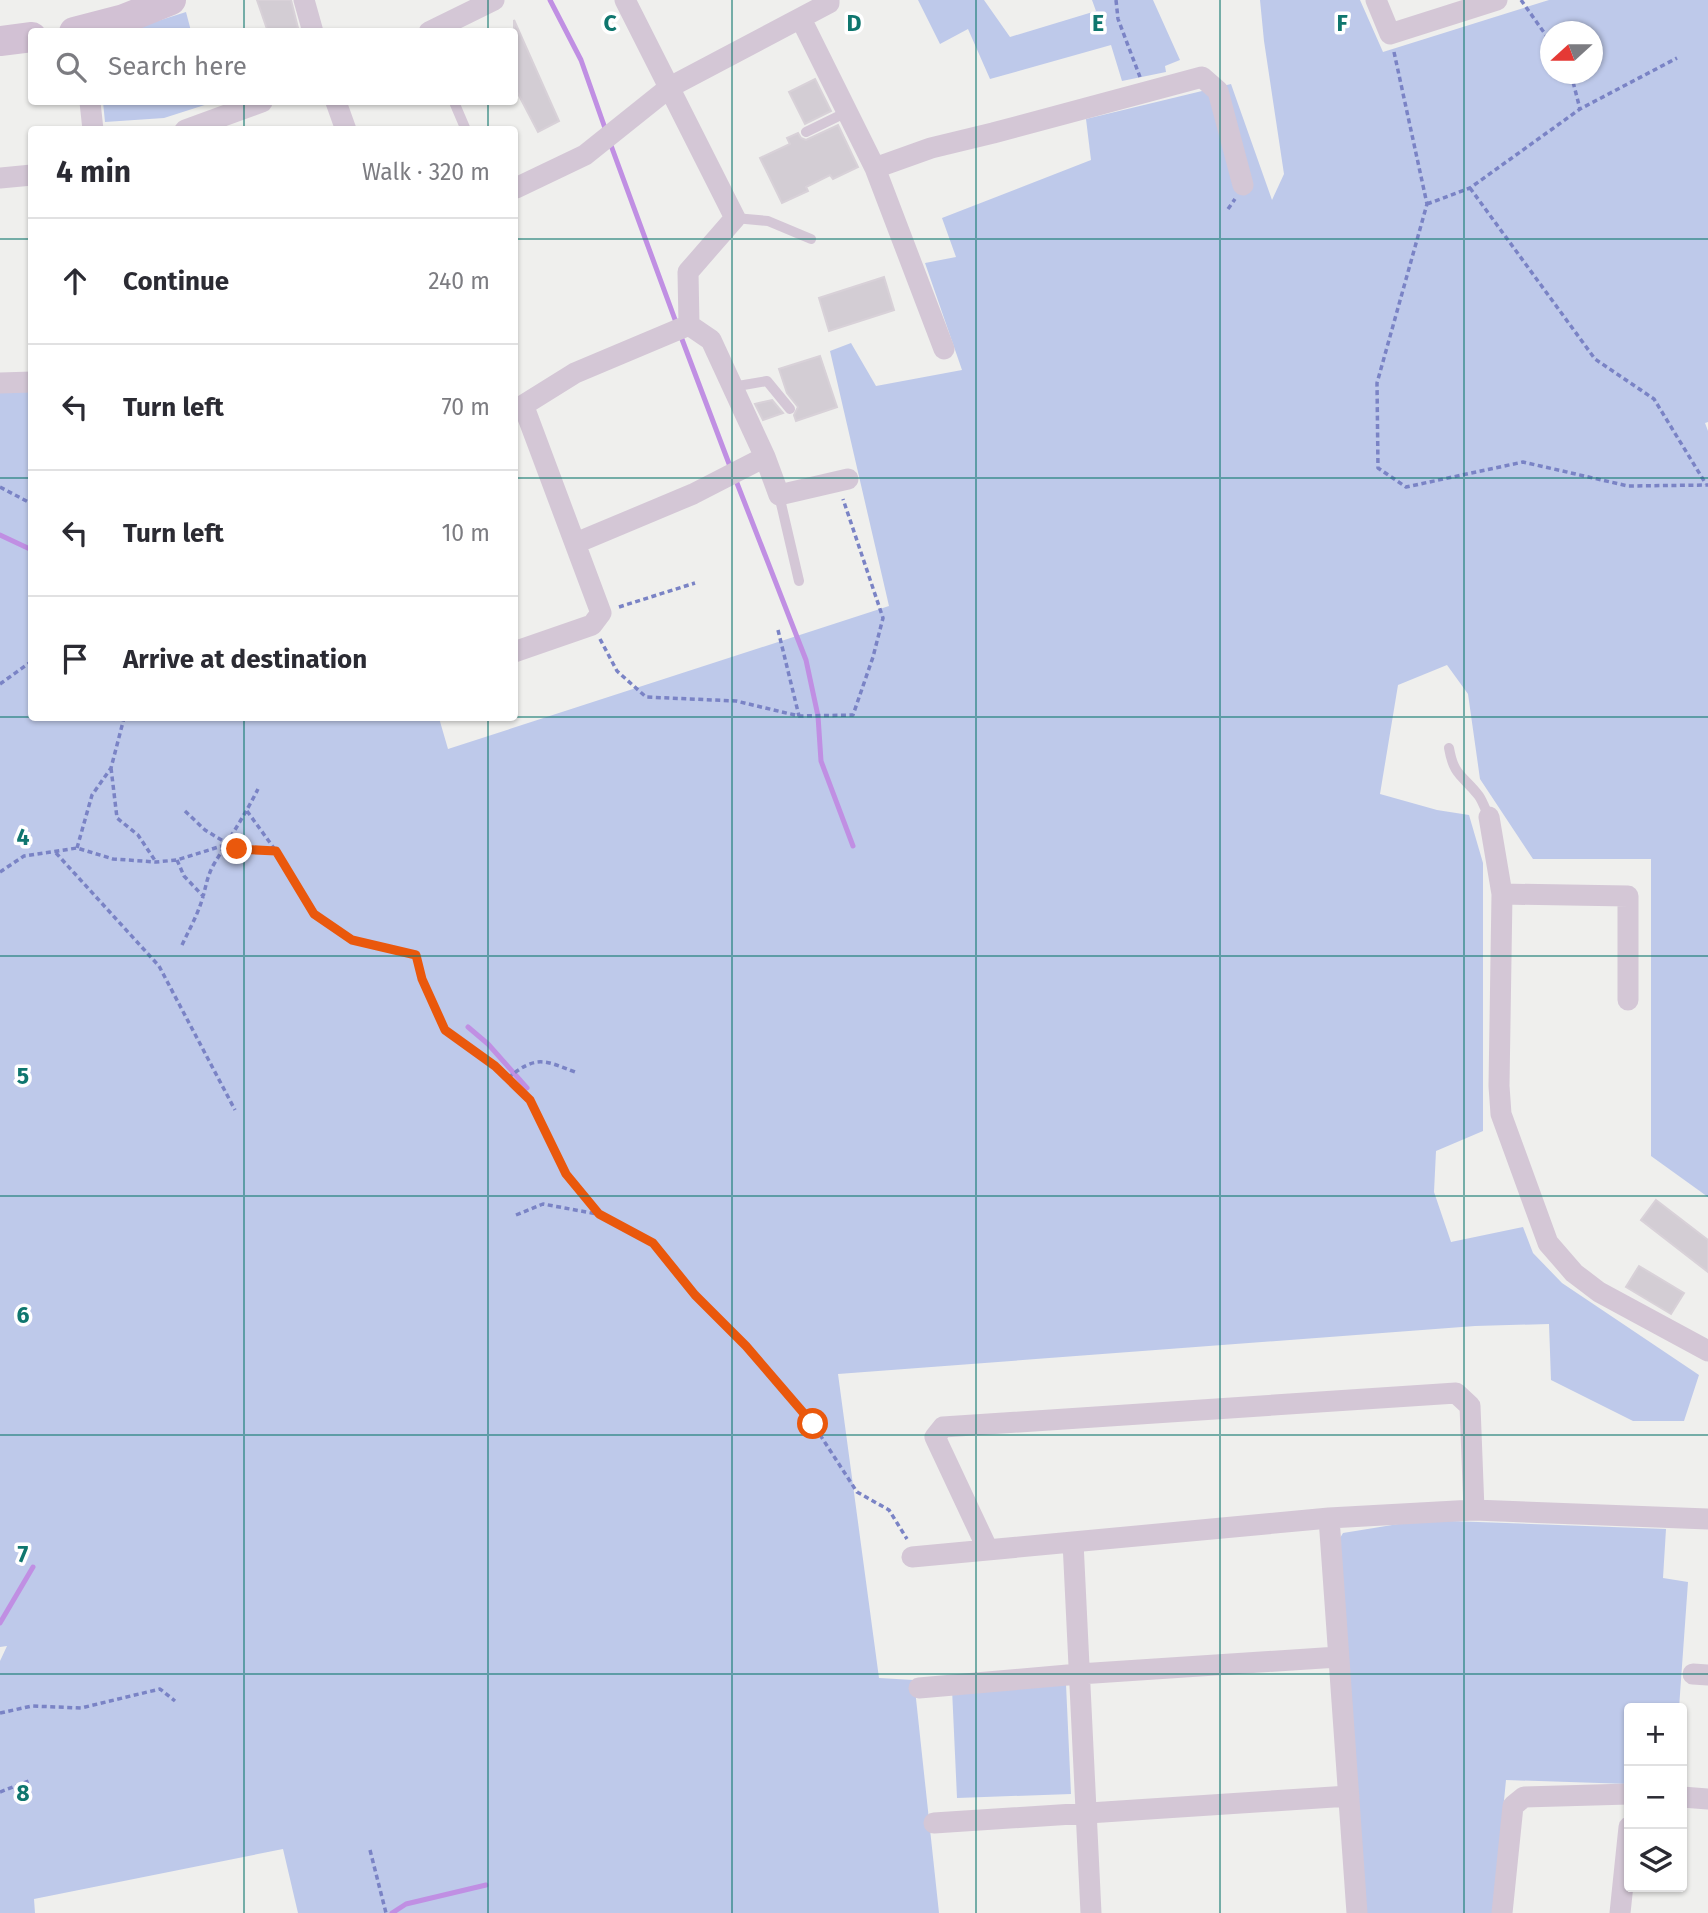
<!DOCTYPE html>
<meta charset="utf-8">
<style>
:root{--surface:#fff;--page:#f2f2f3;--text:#2b2b33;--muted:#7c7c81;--line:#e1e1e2}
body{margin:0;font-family:"Fira Sans",sans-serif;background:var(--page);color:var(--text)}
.controls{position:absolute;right:21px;bottom:21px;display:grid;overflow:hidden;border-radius:7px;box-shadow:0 2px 5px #0004}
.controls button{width:63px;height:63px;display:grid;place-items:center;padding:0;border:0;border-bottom:2px solid var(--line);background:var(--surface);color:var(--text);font:35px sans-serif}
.compass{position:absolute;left:1540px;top:21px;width:63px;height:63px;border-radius:50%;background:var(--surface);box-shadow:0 2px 5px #0004;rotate:249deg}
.stop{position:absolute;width:21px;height:21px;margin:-16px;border:5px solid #ea580c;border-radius:50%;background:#fff}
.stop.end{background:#ea580c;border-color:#fff;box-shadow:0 2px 7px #0008}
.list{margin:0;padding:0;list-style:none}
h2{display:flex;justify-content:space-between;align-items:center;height:91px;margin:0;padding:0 28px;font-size:30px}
h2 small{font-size:23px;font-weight:400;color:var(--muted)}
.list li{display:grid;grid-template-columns:46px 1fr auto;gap:21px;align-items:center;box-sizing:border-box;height:126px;padding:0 28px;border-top:2px solid var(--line)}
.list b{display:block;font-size:26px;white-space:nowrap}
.list em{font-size:23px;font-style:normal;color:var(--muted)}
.icon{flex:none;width:38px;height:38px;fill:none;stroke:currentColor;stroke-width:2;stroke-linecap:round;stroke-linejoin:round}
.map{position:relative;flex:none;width:1708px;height:1913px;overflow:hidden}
.search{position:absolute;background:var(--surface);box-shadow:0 2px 5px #0004;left:28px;top:28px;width:490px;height:77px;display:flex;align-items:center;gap:18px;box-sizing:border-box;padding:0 24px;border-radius:7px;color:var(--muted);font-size:26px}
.panel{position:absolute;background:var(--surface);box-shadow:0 2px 5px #0004;left:28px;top:126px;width:490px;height:595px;border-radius:7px}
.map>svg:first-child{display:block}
.green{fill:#bec9ea;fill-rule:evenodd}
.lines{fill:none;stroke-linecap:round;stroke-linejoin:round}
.stream{stroke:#c08fe3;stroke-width:5}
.building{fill:#d3cdd4;stroke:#d8d1d8;stroke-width:2}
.path{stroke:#7a83c5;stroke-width:3.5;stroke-dasharray:5 3.5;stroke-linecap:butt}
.service{stroke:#d4c7d6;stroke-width:10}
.minor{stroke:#d4c7d6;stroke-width:21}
.secondary{stroke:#d2c1d4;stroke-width:30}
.route{stroke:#ea580c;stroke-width:9}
.grid{fill:none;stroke:#0f766e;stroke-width:2;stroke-opacity:0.55}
.grid-label{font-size:23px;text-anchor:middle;font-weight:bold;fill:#0f766e;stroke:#fff;stroke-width:7;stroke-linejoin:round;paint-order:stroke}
</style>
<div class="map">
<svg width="1708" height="1913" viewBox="0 0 1708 1913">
<rect width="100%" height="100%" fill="#efefed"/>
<path class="green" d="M918 0H984L1010 37 1096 11 1092 0H1153L1180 60 1165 66 1166 72 1122 81 1111 45 990 79 968 29 940 44Z
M1260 0H1360L1383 52 1549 0H1708V422L1705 423 1708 431V1197L1651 1156V859H1533L1480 779 1468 694 1447 665 1398 685 1380 794 1437 810 1469 815 1483 863V1131L1436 1151 1434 1192 1451 1242 1523 1227 1533 1253 1562 1283 1699 1375 1684 1421H1633L1551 1380 1549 1324 1475 1326 838 1374 879 1678 914 1680 939 1913H298L283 1849 34 1899 35 1913H0V1661L7 1646 0 1647V390L31 388 32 718H439L448 749 889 606 830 351 851 343 876 386 962 370 925 263 956 257 942 218 1091 160 1086 119 1231 84 1272 200 1284 174 1264 41ZM1550 32H1592V74H1550Z
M186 12 191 31 123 32Z
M103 102H214L164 118 105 122Z
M1423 1520 1666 1529 1663 1578 1688 1582 1679 1708H1629V1784L1506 1780 1493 1913H1366L1337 1543 1343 1533Z
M1066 1684 1071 1794 957 1798 952 1689Z"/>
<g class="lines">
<path class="stream" d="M550 0 581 60 606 131
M609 140 677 325
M680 334 731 469
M735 478 806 660 818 716 821 761 853 846
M0 535 32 550
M468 1027 488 1044 527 1088
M0 1623 33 1567
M392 1913 406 1904 486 1885"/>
</g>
<path class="building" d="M257 0H291L298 28 288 32H268Z
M514 20 559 121 538 132 514 86Z
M815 79 831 111 805 124 789 92Z
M838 125 858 167 833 179 830 175 806 187 808 191 782 203 760 158 790 144 787 138 798 133 801 138 806 140Z
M884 277 894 310 829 331 819 298Z
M820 356 837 407 796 421 794 415 798 407 787 393 779 369Z
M772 400 783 413 763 420 755 404Z
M1656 1200 1708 1240V1272L1641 1220Z
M1639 1266 1684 1293 1671 1314 1626 1287Z"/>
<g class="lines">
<path class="path" d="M1116 0 1118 19 1140 77
M1521 0 1550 41
M1394 52 1427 204 1377 383 1378 468 1406 487 1523 462 1628 486 1708 485
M1571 74 1580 109
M1470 188 1595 359 1654 399 1706 484
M1427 204 1470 188 1580 109 1677 58
M1228 209 1235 199
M0 487 32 504
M619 607 695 583
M778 630 799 716
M600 639 617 671 646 697 736 701 799 716 853 715 873 657 883 618 843 499
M0 684 32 661
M111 768 117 818 138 835 156 862
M185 811 205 830 228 844
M247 811 276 851
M77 848 92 795 111 768 124 718
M56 853 159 966 235 1110
M177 860 184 876 204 897
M0 872 24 856 77 848 113 859 156 862 177 860 228 844 237 849 276 851 314 914 352 940 416 955 422 979 445 1030 495 1066 530 1100 566 1174 599 1214 653 1243 695 1295 746 1346 813 1424 857 1492 889 1510 907 1539
M182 945C189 930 197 916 202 900 206 887 207 876 214 864 229 839 245 815 258 789
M508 1078C536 1055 544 1060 575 1072
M516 1215 543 1204 597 1214
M0 1713 32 1706 81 1708 160 1689 175 1701
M0 1792 29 1781
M370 1850 386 1913"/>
<path class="service" d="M454 102 466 130
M806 132 847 112
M735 218 768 221 811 239
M732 387 767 381 790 409
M779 495 799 581
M1449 748C1454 777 1463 775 1479 796 1483 802 1486 811 1489 817"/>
<path class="minor" d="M304 0 313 32
M1376 0 1390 34 1497 0
M801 19 875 168 944 349
M429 32 494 0
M90 102 93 130
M336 102 346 130
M185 130 262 102
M875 168 931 148 993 133 1202 77 1218 91 1243 185
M0 178 32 175
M516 188 585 155 670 87 829 3V0
M689 325 711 340 765 457 779 495 848 479
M0 383 32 382
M514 411 575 373 689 325 688 272 735 218 625 0
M576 543 693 494 765 457
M514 652 592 625 601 613 524 407
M1489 817 1502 894 1499 1086 1501 1114 1548 1243 1574 1273 1599 1292 1708 1351
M1502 894 1628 896V1000
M1329 1518 1357 1913
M1073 1542 1091 1913
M988 1550 935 1437 943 1427 1456 1393 1470 1406 1474 1510
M912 1557 1329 1518 1474 1510 1708 1519
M1693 1674 1708 1675
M919 1688 1079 1674 1338 1657
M1682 1797 1708 1799
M934 1823 1349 1796
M1502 1913 1513 1806 1524 1797 1629 1794
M1620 1913 1629 1827"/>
<path class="secondary" d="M74 32 124 19 171 0
M0 41 32 37"/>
</g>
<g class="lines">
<path class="route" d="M237 849 276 851 314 914 352 940 416 955 422 979 445 1030 495 1066 530 1100 566 1174 599 1214 653 1243 695 1295 746 1346 813 1424"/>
</g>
<path class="grid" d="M244 0V32M488 0V32M732 0V1913M976 0V1913M1220 0V1913M1464 0V1913M244 102V130M488 102V130M0 239H32M514 239H1708M0 478H32M514 478H1708M0 717H32M514 717H1708M244 718V1913M488 718V1913M0 956H1708M0 1196H1708M0 1435H1708M0 1674H1708"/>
<g class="grid-label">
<text x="610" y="31">C</text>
<text x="854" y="31">D</text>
<text x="1098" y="31">E</text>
<text x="1342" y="31">F</text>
<text x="23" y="845">4</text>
<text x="23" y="1084">5</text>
<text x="23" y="1323">6</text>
<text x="23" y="1562">7</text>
<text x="23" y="1801">8</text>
</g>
</svg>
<div class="controls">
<button>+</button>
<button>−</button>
<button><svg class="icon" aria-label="layers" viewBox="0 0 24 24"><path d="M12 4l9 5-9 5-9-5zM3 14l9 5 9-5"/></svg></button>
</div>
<svg class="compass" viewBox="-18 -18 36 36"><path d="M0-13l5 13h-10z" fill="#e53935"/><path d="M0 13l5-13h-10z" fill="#7c7c81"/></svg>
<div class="stop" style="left:813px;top:1424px"></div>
<div class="stop end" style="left:237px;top:849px"></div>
<div class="search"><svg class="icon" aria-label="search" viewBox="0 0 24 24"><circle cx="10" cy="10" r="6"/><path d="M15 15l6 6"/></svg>Search here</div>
<section class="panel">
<h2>4 min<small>Walk · 320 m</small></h2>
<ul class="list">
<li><svg class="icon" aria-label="ahead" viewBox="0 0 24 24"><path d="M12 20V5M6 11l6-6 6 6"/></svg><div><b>Continue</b></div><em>240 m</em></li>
<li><svg class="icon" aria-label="left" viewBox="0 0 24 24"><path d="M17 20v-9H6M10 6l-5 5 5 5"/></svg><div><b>Turn left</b></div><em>70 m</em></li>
<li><svg class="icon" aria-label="left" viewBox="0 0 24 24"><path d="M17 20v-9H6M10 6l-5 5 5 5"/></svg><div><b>Turn left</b></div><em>10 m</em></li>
<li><svg class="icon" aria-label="arrive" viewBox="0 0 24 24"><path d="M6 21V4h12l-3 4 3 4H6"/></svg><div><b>Arrive at destination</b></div></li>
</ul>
</section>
</div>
